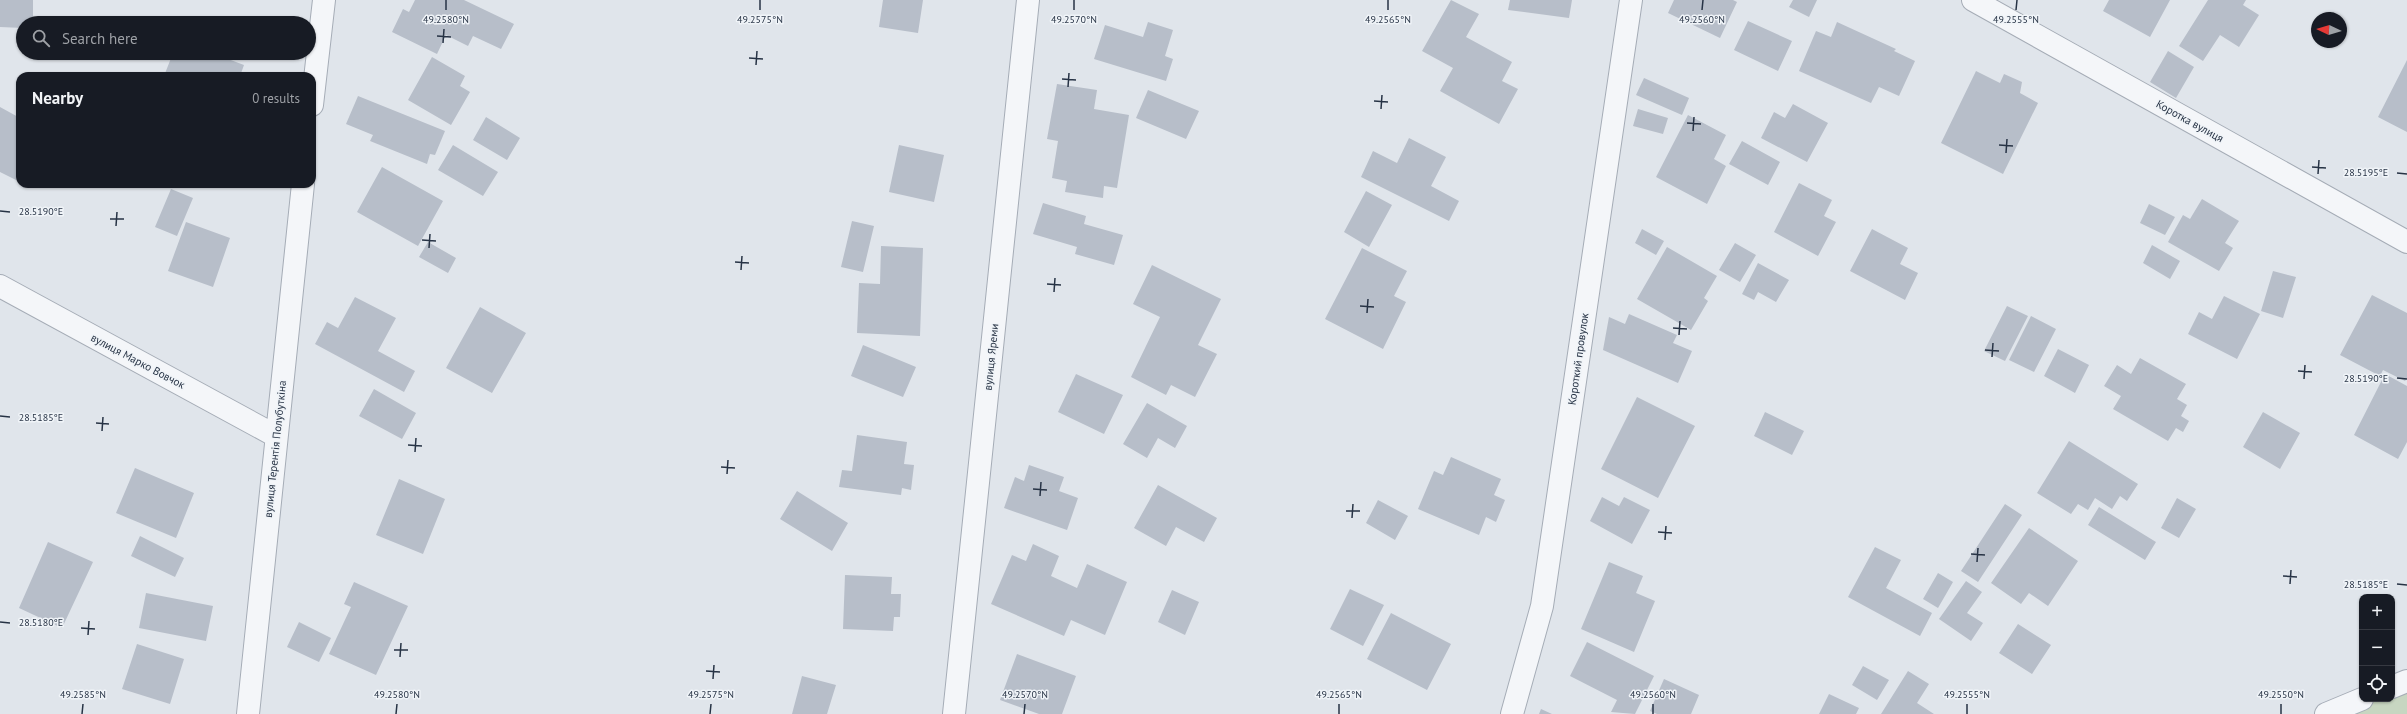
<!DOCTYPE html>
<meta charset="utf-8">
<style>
:root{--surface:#171b24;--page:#242831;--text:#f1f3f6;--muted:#9ea1a6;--line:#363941}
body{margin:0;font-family:"PT Sans",sans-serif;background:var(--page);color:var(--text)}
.controls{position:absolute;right:12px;bottom:12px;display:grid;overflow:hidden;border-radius:8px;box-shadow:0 1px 3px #0004}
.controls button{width:36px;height:36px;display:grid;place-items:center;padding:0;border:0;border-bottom:1px solid var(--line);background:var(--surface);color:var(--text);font:20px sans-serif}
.compass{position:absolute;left:2311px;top:12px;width:36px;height:36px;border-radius:50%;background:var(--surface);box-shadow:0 1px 3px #0004;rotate:274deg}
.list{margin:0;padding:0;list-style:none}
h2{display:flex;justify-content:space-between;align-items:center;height:52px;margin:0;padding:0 16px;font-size:17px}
h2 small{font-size:13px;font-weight:400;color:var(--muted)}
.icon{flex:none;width:22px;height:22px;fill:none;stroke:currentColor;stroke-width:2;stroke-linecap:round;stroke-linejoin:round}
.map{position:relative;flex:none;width:2407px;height:714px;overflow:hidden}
.search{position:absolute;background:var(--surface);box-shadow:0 1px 3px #0004;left:16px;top:16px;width:300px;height:44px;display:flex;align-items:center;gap:10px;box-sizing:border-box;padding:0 14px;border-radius:22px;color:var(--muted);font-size:15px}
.panel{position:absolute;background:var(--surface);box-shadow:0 1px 3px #0004;left:16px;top:72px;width:300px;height:116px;border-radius:12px}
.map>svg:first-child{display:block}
.green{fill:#c7d6c1}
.building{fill:#b7bec9}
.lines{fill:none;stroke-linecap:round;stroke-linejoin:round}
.minor-casing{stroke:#a5acb6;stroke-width:24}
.minor{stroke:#f4f6f9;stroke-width:22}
.ticks{fill:none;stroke:#273345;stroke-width:1.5}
.labels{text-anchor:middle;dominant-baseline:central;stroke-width:3;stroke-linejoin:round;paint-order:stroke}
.street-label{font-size:11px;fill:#273345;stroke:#f0f4f8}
.ticks-label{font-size:10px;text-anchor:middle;fill:#273345;stroke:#f0f4f8;stroke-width:3;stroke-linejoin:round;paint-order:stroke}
</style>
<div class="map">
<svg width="2407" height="714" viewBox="0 0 2407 714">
<rect width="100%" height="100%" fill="#e0e5eb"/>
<path class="green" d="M2407 681V714H2326L2362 699H2392V687Z"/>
<path class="building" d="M0 0H33V23H23V28L0 27Z
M415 0H464L514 24 501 49 473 36 468 46 446 35 437 54 392 32 403 9 409 12Z
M883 0H923L918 33 879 27Z
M1451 0 1479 14 1466 37 1512 62 1502 81 1518 89 1499 124 1440 91 1453 68 1422 51Z
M1510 0H1572L1569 18 1508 10Z
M1674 0H1733L1737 2 1720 38 1668 13Z
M1793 0H1817L1809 17 1789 7Z
M2109 0H2170L2150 37 2103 11Z
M2208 0H2246L2243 5 2259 15 2239 47 2220 35 2203 61 2179 46Z
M1748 21 1792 41 1778 71 1734 50Z
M1148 22 1173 30 1165 56 1173 59 1166 81 1094 59 1105 25 1143 37Z
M1837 22 1896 49 1894 51 1915 61 1899 96 1879 87 1871 103 1799 71 1816 31 1831 37Z
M2168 51 2194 67 2176 98 2150 82Z
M173 53H230L228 59 244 65 240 76H164Z
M432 57 465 76 460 86 470 92 451 125 408 100Z
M2407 60V132L2378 117Z
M1976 71 2000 83 2004 74 2022 82 2020 93 2038 103 2003 174 1941 143Z
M1644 78 1689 98 1682 115 1636 95Z
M1057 84 1097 90 1094 109 1129 115 1117 188 1104 186 1103 198 1065 192 1067 181 1052 178 1058 141 1047 139Z
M1148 90 1199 111 1186 139 1136 118Z
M358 96 445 131 435 155 430 154 427 164 370 141 373 135 346 124Z
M1793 104 1828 123 1807 162 1761 138 1774 112 1785 118Z
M0 107 20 118V182L0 172Z
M1638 109 1668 118 1663 134 1633 126Z
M1688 115 1726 135 1714 159 1726 166 1707 204 1656 177Z
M486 117 520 138 507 160 473 140Z
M1409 138 1446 157 1431 186 1459 201 1449 221 1361 177 1373 151 1397 163Z
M1742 141 1780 162 1768 185 1729 164Z
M453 145 498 172 483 196 438 170Z
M899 145 944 155 934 202 889 192Z
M382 167 443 201 418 246 357 212Z
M1799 183 1832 200 1824 216 1836 222 1818 256 1774 232Z
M23 184H33L31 188Z
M171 189 193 198 177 236 155 227Z
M1366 191 1392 205 1369 247 1344 232Z
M2202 199 2239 221 2225 243 2233 248 2219 271 2168 242 2183 215 2190 219Z
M1043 203 1086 216 1084 224 1123 235 1114 265 1075 254 1077 247 1033 234Z
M2149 204 2175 217 2165 235 2140 223Z
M852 221 874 226 863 272 841 267Z
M186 222 230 238 213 287 168 271Z
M1642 229 1664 241 1656 255 1635 243Z
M1872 229 1908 248 1900 264 1918 273 1905 300 1850 271Z
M428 242 456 258 448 273 419 257Z
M1735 243 1756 255 1740 282 1719 270Z
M2152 245 2180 261 2170 279 2143 263Z
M881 246 923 248 920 336 857 333 859 283 880 284Z
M1667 247 1717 276 1704 298 1708 301 1691 330 1637 299Z
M1362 248 1407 271 1394 296 1406 302 1383 349 1325 319Z
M1758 263 1789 280 1776 302 1758 292 1754 300 1742 294Z
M1152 265 1221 299 1198 345 1217 354 1195 397 1171 385 1166 395 1131 377 1160 317 1133 304Z
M2273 271 2296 277 2283 318 2261 311Z
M2372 295 2407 313V378L2405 381 2383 370 2380 376 2340 355Z
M2224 296 2260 314 2237 359 2188 334 2199 312 2212 319Z
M355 297 396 318 378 351 415 371 404 392 315 344 327 322 338 328Z
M2007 306 2028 316 2005 361 1984 351Z
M480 307 526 333 492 393 446 368Z
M1629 314 1677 335 1673 343 1692 351 1678 383 1603 350 1609 317 1625 324Z
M2031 316 2056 329 2034 372 2009 360Z
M863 345 916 367 903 397 851 376Z
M2058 349 2089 365 2075 393 2044 376Z
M2140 358 2186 384 2177 399 2187 405 2181 416 2189 421 2183 432 2176 428 2168 441 2113 409 2121 396 2104 386 2117 365 2131 374Z
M1076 374 1123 395 1104 434 1058 412Z
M2385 374 2407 386V442L2398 459 2354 435Z
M374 389 416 413 402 439 359 416Z
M1637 397 1695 426 1658 498 1601 469Z
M1147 403 1187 426 1175 448 1158 438 1147 458 1123 444Z
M1765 412 1804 431 1792 455 1754 436Z
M2263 412 2300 433 2280 469 2243 447Z
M857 435 907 442 904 464 914 465 911 490 902 488 901 495 839 487 842 470 852 471Z
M2069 441 2138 484 2127 501 2120 496 2112 509 2095 498 2088 510 2078 504 2071 514 2037 493Z
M1451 457 1501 479 1494 495 1505 500 1496 522 1486 517 1479 535 1418 509 1434 471 1443 475Z
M1029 465 1064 477 1059 491 1078 498 1067 530 1004 508 1015 477 1024 481Z
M135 468 194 493 176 538 116 513Z
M399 479 445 499 423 554 376 535Z
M1158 485 1217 518 1204 542 1176 527 1166 546 1134 528Z
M797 491 848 523 832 551 780 519Z
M1602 497 1619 506 1624 497 1650 510 1632 544 1590 521Z
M2177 498 2196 509 2179 538 2161 528Z
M1378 500 1408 516 1395 540 1366 523Z
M2005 504 2022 515 1978 582 1961 571Z
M2099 507 2156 542 2145 560 2088 525Z
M2029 528 2078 561 2048 606 2029 593 2021 604 1991 583Z
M140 536 184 558 175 577 131 556Z
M48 542 93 562 62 628 19 608Z
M1033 544 1059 556 1051 576 1077 588 1087 564 1127 582 1105 635 1071 620 1064 636 991 604 1012 555 1026 561Z
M1875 547 1901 560 1886 588 1932 613 1920 636 1848 597Z
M1609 562 1643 576 1636 593 1655 601 1634 652 1581 629Z
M1938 573 1953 582 1938 608 1923 599Z
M845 575 892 577 891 594H901L900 617H894L893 631 843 629Z
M1966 581 1982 592 1967 613 1983 623 1971 641 1939 619Z
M354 582 408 606 376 675 329 654 351 607 344 604Z
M1350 589 1384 605 1363 646 1330 629Z
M1172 590 1199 602 1185 635 1158 622Z
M146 593 213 606 206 641 139 628Z
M1391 613 1451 644 1427 690 1367 659Z
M299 622 331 638 319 662 287 647Z
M2018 624 2051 645 2032 674 1999 653Z
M1587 642 1654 676 1635 714 1611 712 1617 700 1570 676Z
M137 644 184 659 170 704 122 689Z
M1017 654 1076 676 1062 714H1039L1000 700Z
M1863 666 1889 680 1877 700 1852 685Z
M1908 671 1929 684 1917 703 1934 714H1881Z
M802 676 836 685 827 714H792Z
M1664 679 1699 695 1691 714H1657L1650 711Z
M1829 694 1859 708 1856 714H1819Z
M1541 709 1552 714H1539Z"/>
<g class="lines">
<g class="minor-casing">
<path id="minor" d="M1973 0 2407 242
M312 105 324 0
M0 286 276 436
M2392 687 2407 681
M248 714 303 184
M954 714 1028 0
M1512 714 1542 606 1631 0
M2326 714 2362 699"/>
</g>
<use href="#minor" class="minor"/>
</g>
<path class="ticks" d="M446 10V0M760 10V0M1074 10V0M1388 10V0M1702 10 1703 0M2016 10 2017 0M437 36 451 37M443 43 444 29M749 58 763 59M756 65 757 51M1062 79 1076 80M1068 87 1069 73M1374 101 1388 102M1381 109 1382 95M1687 123 1701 124M1693 131 1694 117M1999 145 2013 146M2006 153 2007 139M2312 167 2326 168M2397 173 2407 174M2318 174 2319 160M0 211 10 212M110 219H124M116 226 117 212M422 240 436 241M429 248 430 234M735 262 749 263M741 270 742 256M1047 284 1061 285M1054 292 1055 278M1360 306 1374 307M1367 313 1368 299M1673 328 1687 329M1679 335 1680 321M1985 350 1999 351M1992 357 1993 343M2298 371 2312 372M2397 378 2407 379M2304 379 2305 365M0 416 10 417M96 423 109 424M102 431 103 417M408 445 422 446M415 452 416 438M721 467 735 468M727 474 728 460M1033 489 1047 490M1040 496 1041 482M1346 511H1360M1352 518 1353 504M1658 532 1672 533M1665 540 1666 526M1971 554 1985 555M1977 562 1978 548M2283 576 2297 577M2290 584 2291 570M2397 584 2407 585M0 622 10 623M81 628 95 629M88 635 89 621M394 650H408M400 657 401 643M706 671 720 672M713 679 714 665M82 714 83 704M396 714 397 704M710 714 711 704M1024 714 1025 704M1339 714V704M1653 714V704M1967 714V704M2281 714V704"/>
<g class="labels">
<g class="street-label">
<text transform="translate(2190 121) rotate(29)">Коротка вулиця</text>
<text transform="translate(991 357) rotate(-84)">вулиця Яреми</text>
<text transform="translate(1578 359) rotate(-82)">Короткий провулок</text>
<text transform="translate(138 361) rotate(28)">вулиця Марко Вовчок</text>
<text transform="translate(275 449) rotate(-84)">вулиця Терентія Полубуткіна</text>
</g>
</g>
<g class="ticks-label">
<text x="446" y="23">49.2580°N</text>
<text x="760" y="23">49.2575°N</text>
<text x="1074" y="23">49.2570°N</text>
<text x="1388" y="23">49.2565°N</text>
<text x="1702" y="23">49.2560°N</text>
<text x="2016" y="23">49.2555°N</text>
<text x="2366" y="176">28.5195°E</text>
<text x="41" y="215">28.5190°E</text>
<text x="2366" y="382">28.5190°E</text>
<text x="41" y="421">28.5185°E</text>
<text x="2366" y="588">28.5185°E</text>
<text x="41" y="626">28.5180°E</text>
<text x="83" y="698">49.2585°N</text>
<text x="397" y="698">49.2580°N</text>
<text x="711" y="698">49.2575°N</text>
<text x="1025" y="698">49.2570°N</text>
<text x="1339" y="698">49.2565°N</text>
<text x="1653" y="698">49.2560°N</text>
<text x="1967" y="698">49.2555°N</text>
<text x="2281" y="698">49.2550°N</text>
</g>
</svg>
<div class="controls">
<button>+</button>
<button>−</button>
<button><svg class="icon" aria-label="locate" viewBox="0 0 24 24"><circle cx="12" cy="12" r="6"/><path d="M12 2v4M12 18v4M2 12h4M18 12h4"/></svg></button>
</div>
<svg class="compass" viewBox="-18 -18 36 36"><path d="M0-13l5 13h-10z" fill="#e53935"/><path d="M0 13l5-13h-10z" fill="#9ea1a6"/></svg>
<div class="search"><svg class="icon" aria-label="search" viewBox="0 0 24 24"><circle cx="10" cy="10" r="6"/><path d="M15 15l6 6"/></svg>Search here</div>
<section class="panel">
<h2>Nearby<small>0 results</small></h2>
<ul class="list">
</ul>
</section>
</div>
